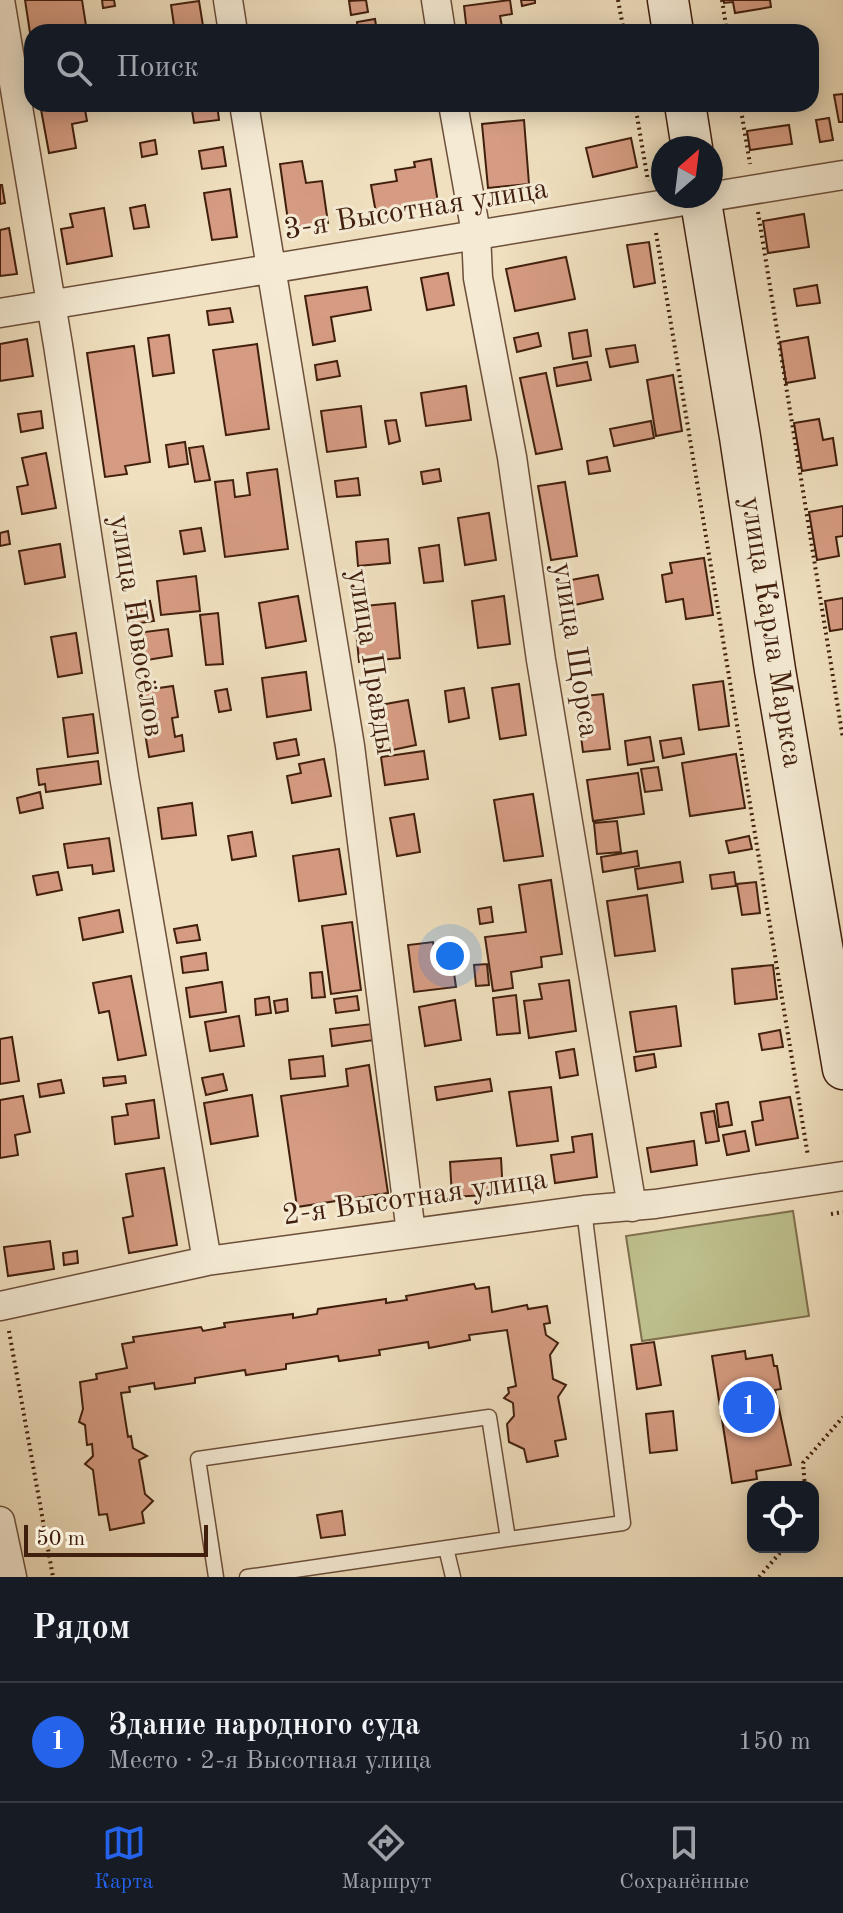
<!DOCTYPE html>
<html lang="ru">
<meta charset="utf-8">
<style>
:root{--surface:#171b24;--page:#20242c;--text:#f1f3f6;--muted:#9ea1a6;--line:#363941;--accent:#2563eb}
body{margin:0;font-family:"Old Standard TT",serif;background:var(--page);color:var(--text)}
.controls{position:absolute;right:24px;bottom:24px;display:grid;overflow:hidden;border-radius:16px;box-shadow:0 4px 20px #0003}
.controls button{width:72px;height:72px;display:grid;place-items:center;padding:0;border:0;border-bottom:2px solid var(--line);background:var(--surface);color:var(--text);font:40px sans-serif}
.compass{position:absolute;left:651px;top:136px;width:72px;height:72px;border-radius:50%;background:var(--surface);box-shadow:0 4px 20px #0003;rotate:28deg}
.scale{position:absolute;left:24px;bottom:20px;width:184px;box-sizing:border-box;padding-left:8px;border:4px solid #411f0d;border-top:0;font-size:22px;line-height:28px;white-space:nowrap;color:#411f0d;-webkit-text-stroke:6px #f5ebd5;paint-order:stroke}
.you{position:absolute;left:450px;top:956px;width:28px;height:28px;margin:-20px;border:6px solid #fff;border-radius:50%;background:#1a73e8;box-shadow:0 0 0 12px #1a73e833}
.badge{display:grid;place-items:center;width:52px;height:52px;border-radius:50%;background:var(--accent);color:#fff;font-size:26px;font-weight:700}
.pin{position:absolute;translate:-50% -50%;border:4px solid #fff;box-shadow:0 2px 8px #0006}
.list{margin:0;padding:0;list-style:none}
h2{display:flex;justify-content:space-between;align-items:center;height:104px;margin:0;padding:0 32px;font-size:34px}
h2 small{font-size:26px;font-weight:400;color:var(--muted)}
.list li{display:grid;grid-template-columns:52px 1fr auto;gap:24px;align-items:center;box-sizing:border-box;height:120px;padding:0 32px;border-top:2px solid var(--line)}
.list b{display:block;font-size:30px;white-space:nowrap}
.list p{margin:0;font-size:26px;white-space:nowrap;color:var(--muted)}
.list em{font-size:26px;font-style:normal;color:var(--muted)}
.icon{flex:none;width:44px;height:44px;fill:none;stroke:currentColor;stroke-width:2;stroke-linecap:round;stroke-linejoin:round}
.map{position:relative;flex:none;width:843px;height:1577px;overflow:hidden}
.search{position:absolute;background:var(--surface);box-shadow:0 4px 20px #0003;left:24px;right:24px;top:24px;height:88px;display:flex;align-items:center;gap:20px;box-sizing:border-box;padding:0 28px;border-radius:24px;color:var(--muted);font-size:30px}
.sheet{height:224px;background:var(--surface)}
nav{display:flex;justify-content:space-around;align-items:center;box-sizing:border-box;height:112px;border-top:2px solid var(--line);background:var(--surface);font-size:22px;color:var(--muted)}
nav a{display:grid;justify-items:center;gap:4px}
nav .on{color:var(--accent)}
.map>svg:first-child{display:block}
.green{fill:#bec18e;stroke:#80704e;stroke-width:2}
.building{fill:#d69c83;stroke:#411f0d;stroke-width:2}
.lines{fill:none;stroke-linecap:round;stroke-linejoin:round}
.service-casing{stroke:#6d4f3a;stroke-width:17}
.minor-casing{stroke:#6d4f3a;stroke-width:31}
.secondary-casing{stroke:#411f0d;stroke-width:43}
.path{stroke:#411f0d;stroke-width:4;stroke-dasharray:2 4;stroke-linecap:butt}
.service{stroke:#f5ebd5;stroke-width:14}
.minor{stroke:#f5ebd5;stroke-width:28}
.secondary{stroke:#f5ebd5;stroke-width:40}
.labels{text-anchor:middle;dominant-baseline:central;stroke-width:6;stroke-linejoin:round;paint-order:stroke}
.street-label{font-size:30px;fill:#411f0d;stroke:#f5ebd5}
</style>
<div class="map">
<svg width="843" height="1577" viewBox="0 0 843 1577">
<rect width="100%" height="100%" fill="#f0e0bf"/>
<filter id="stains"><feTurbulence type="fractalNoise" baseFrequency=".0025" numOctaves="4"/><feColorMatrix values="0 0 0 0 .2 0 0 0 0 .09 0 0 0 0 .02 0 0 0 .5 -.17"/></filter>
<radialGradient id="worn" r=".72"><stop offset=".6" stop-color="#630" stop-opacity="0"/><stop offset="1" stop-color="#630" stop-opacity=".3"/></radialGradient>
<path class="green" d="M793 1211 809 1316 642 1341 626 1236Z"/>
<path class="building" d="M25 0H82L87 32H32V46Z
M102 0H114L115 6 103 8Z
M366 0 368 12 351 15 349 1Z
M510 0 512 14 500 16 503 32H467L464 6Z
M521 0H535V3L522 6Z
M724 0H770L771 7 735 13 733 2 724 3Z
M199 1 204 32H175L171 5Z
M375 19 377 32H358L357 22Z
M843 94V122H839L834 95Z
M40 104H84L87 121 72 124 76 148 49 153Z
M191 104H217L219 120 194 123Z
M829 118 833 140 820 142 816 120Z
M524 120 529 184 488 188 482 124Z
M789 125 792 144 750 150 747 131Z
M631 138 637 167 593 177 586 148Z
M155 140 157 154 142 157 140 143Z
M223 147 226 166 202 169 199 151Z
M431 159 438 203 376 213 371 185 397 181 395 170 415 167 414 162Z
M302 161 306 183 322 181 328 223 289 228 280 164Z
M0 185H2L5 203 0 204Z
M230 189 237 237 212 240 204 193Z
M145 205 149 227 134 229 130 208Z
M104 208 112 256 67 264 61 229 73 227 70 214Z
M804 214 809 247 768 253 763 221Z
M9 228 17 274 0 276V230Z
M649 242 655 283 634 287 627 245Z
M566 257 575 299 515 311 506 269Z
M448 273 454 305 427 310 421 278Z
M817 285 820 303 797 306 794 289Z
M367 287 371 310 331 317 335 341 313 345 305 296Z
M230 308 233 322 209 325 207 311Z
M587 330 591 356 573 359 569 333Z
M538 333 541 346 517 352 514 338Z
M169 335 174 373 153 376 148 338Z
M808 337 815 378 786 383 780 342Z
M27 339 33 376 0 381V344Z
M257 344 269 429 226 435 213 350Z
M635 345 638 362 610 367 606 349Z
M134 346 150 462 125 466 127 474 105 477 87 353Z
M337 361 340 376 317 380 315 365Z
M587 362 591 380 557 386 554 368Z
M546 373 562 449 536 454 520 378Z
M673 375 682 431 656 436 647 380Z
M466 386 471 420 426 426 421 393Z
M361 406 366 447 327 452 321 411Z
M41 411 43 428 21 432 18 414Z
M819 419 823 440 833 438 837 465 802 471 794 423Z
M396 420 400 441 389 444 385 421Z
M651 421 654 438 614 446 610 429Z
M185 442 188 464 169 467 166 445Z
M203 446 210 480 195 482 189 448Z
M46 453 56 508 22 514 17 487 28 485 22 458Z
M607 457 610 471 589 474 587 461Z
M277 469 288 549 225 557 215 482 233 480 235 497 250 495 247 473Z
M439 469 441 481 423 484 421 472Z
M358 478 360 495 337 497 335 481Z
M565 482 577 556 551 560 538 486Z
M843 506V536L836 537 839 556 817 560 809 512Z
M489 513 496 560 465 565 458 518Z
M201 528 205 551 184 554 180 531Z
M8 531 10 544 0 546V533Z
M388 539 390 563 358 566 356 542Z
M60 544 65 577 25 584 19 551Z
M439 545 443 581 424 583 419 548Z
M704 558 713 615 686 619 683 599 666 602 662 575 672 573 670 563Z
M598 575 603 599 560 608 555 583Z
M196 576 200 611 161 615 157 581Z
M298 596 306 641 266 648 259 603Z
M504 596 510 644 478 648 472 601Z
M843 598V629L830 631 825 601Z
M150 601 154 621 133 624 130 604Z
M395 603 400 658 359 662 354 607Z
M218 613 223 664 206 665 200 615Z
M168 629 172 656 134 662 129 634Z
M76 633 82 673 58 677 51 637Z
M306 672 311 710 267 717 262 678Z
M723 681 729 726 699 730 693 685Z
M519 684 526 735 500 739 492 688Z
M173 686 178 717 172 718 175 737 182 735 184 751 149 757 138 691Z
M464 688 469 718 449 722 445 691Z
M227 689 231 710 219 712 215 691Z
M603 694 610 749 583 752 576 697Z
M408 700 416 745 378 753 369 707Z
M93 714 98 753 68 757 63 718Z
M650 737 654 761 628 765 625 741Z
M681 738 684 754 663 758 660 741Z
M296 739 299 755 277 759 274 743Z
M424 751 428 779 385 785 381 757Z
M736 754 745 808 690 816 682 763Z
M324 759 331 796 292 803 287 776 301 773 299 764Z
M98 761 101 784 46 792 45 784 39 785 37 769Z
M658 767 662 790 645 792 641 769Z
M638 773 644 814 593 821 587 780Z
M40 792 43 808 20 813 17 798Z
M533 794 543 856 504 861 494 800Z
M192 803 196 835 162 839 158 808Z
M414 814 420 852 397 856 390 818Z
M617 821 621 852 597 854 594 823Z
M252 832 256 856 232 860 228 836Z
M749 836 752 849 729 853 726 841Z
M109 838 114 871 93 874 92 865 68 868 64 844Z
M339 849 346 894 299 901 293 856Z
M637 851 639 866 603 872 601 857Z
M680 862 683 882 638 889 635 869Z
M58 872 62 890 37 895 33 876Z
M734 872 736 886 712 889 710 875Z
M551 880 562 954 541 957 542 967 511 972 513 988 493 991 485 937 526 932 519 885Z
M756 882 760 913 742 915 737 884Z
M647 895 655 951 615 956 607 901Z
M491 907 493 922 480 924 478 909Z
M119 910 123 932 83 940 79 918Z
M352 922 361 990 331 994 322 926Z
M197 925 200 940 177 943 174 929Z
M433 942 436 961 452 959 456 987 414 992 408 945Z
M206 953 208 970 183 973 181 957Z
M487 964 489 985 476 986 474 965Z
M773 965 777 999 735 1004 732 969Z
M322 972 325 997 312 998 310 973Z
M131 976 146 1055 118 1060 109 1011 99 1013 93 983Z
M569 980 576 1031 529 1038 524 1001 542 999 539 984Z
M222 982 226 1012 190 1017 186 988Z
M516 995 520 1033 497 1035 493 998Z
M357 996 359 1010 336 1013 334 999Z
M269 997 271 1013 256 1015 255 999Z
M287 999 288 1011 276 1013 274 1001Z
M455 1000 461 1040 425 1046 419 1007Z
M676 1006 681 1046 636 1052 630 1012Z
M239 1016 244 1046 210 1051 205 1022Z
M372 1024 374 1040 332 1046 330 1029Z
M780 1030 783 1047 762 1050 759 1034Z
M12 1037 19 1081 0 1084V1039Z
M574 1049 578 1075 560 1078 556 1052Z
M654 1054 656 1067 636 1071 634 1057Z
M323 1056 325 1076 291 1079 289 1060Z
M369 1065 388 1193 297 1207 281 1096 348 1086 346 1069Z
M223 1074 227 1090 206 1095 202 1078Z
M125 1076 126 1083 104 1086 103 1078Z
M490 1079 492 1091 437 1100 435 1087Z
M61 1080 64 1093 40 1097 38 1084Z
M551 1087 558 1141 517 1146 509 1092Z
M252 1095 258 1136 211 1144 204 1103Z
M23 1096 30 1132 15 1135 18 1155 0 1158V1100Z
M790 1097 798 1138 756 1145 752 1122 763 1120 760 1102Z
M154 1100 159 1138 115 1144 112 1117 128 1115 126 1104Z
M728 1102 732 1125 719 1127 716 1104Z
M714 1111 719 1141 706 1143 701 1113Z
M745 1131 749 1151 727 1155 723 1135Z
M592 1134 597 1177 555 1183 551 1155 574 1152 572 1137Z
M694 1141 697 1165 651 1172 647 1148Z
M501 1158 503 1194 452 1197 450 1162Z
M164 1168 177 1245 129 1253 123 1218 133 1216 126 1174Z
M50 1241 54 1269 8 1276 4 1247Z
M77 1251 78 1263 64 1265 63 1253Z
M474 1284 476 1289 489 1287 492 1312 527 1305 528 1309 547 1306 550 1323 544 1324 546 1335 558 1343 550 1355 553 1379 566 1385 558 1397 566 1439 555 1441 558 1456 527 1462 524 1449 509 1442 507 1424 514 1416 513 1403 504 1398 509 1393 508 1388 516 1386 507 1330 469 1335 470 1340 429 1348 428 1342 379 1350 380 1355 339 1361 338 1356 286 1364V1369L246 1375 245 1370 195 1378V1383L155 1389 154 1383 129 1387 130 1392 121 1393 128 1437 131 1436 133 1448 147 1456 139 1460 145 1494 153 1501 142 1512 144 1523 110 1530 107 1514 99 1515 93 1470 85 1464 93 1456 92 1444 87 1445 85 1425 79 1422 83 1409 80 1382 97 1379 96 1374 127 1368 122 1344 134 1342 133 1337 201 1327 203 1331 225 1327 224 1323 293 1314V1318L317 1314 318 1309 386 1299V1303L407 1300 406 1296Z
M654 1342 661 1385 637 1389 631 1345Z
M745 1351 746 1359 772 1355 774 1366H777L781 1389 775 1390 791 1465 756 1471 757 1479 732 1483 712 1356Z
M673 1411 677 1450 650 1453 646 1414Z
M342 1511 345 1535 321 1538 317 1515Z"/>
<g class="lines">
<g class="service-casing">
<path id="service" d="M508 1539 623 1523 584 1210
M446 1548 453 1577
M216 1577 198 1459 489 1417 508 1539 247 1577"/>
</g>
<g class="minor-casing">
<path id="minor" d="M0 0 58 345 124 776 207 1261
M228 0 233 32
M436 0 441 32
M244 104 350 746 411 1233
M453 104 476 233 478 278 512 457 541 660 632 1207
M0 313 843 175
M0 1306 207 1261 584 1210 655 1204 843 1176
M0 1521 12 1577"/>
</g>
<g class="secondary-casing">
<path id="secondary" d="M668 0 673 32
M685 104 692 148
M700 196 740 437 775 670 843 1069"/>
</g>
<path class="path" d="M618 0 624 32
M722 0 727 32
M635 104 648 181
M740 104 750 164
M758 212 843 739
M656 233 808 1156
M831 1214 843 1212
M9 1331 53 1577
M805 1487 803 1463 843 1417
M759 1577 785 1547"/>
<use href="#service" class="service"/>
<use href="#minor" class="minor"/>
<use href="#secondary" class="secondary"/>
</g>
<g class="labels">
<g class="street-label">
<text transform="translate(416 210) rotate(-9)">3-я Высотная улица</text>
<text transform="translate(136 626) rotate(81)">улица Новосёлов</text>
<text transform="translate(771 632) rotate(81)">улица Карла Маркса</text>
<text transform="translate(575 650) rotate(81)">улица Щорса</text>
<text transform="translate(371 662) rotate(81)">улица Правды</text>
<text transform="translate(415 1198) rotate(-8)">2-я Высотная улица</text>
</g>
</g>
<rect width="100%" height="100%" filter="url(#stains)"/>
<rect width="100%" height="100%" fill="url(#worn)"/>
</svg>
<div class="controls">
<button><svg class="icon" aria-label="locate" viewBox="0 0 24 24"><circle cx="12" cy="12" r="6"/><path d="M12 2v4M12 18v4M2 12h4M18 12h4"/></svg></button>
</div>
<svg class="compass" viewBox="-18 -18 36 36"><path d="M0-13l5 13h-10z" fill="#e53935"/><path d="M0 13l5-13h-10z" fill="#9ea1a6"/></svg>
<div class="scale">50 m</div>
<div class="you"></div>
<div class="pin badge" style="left:749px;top:1407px">1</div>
<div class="search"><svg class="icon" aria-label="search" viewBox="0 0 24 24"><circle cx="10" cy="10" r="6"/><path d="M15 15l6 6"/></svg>Поиск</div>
</div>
<section class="sheet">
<h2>Рядом<small></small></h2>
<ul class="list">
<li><span class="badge">1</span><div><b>Здание народного суда</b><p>Место · 2-я Высотная улица</p></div><em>150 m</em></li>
</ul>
</section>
<nav>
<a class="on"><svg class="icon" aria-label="map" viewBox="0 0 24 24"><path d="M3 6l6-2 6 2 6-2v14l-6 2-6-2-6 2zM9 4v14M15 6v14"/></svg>Карта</a>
<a><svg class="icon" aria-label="directions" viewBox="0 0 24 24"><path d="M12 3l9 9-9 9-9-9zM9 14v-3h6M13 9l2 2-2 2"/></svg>Маршрут</a>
<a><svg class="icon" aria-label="saved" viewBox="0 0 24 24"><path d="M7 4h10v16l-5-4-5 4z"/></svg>Сохранённые</a>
</nav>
